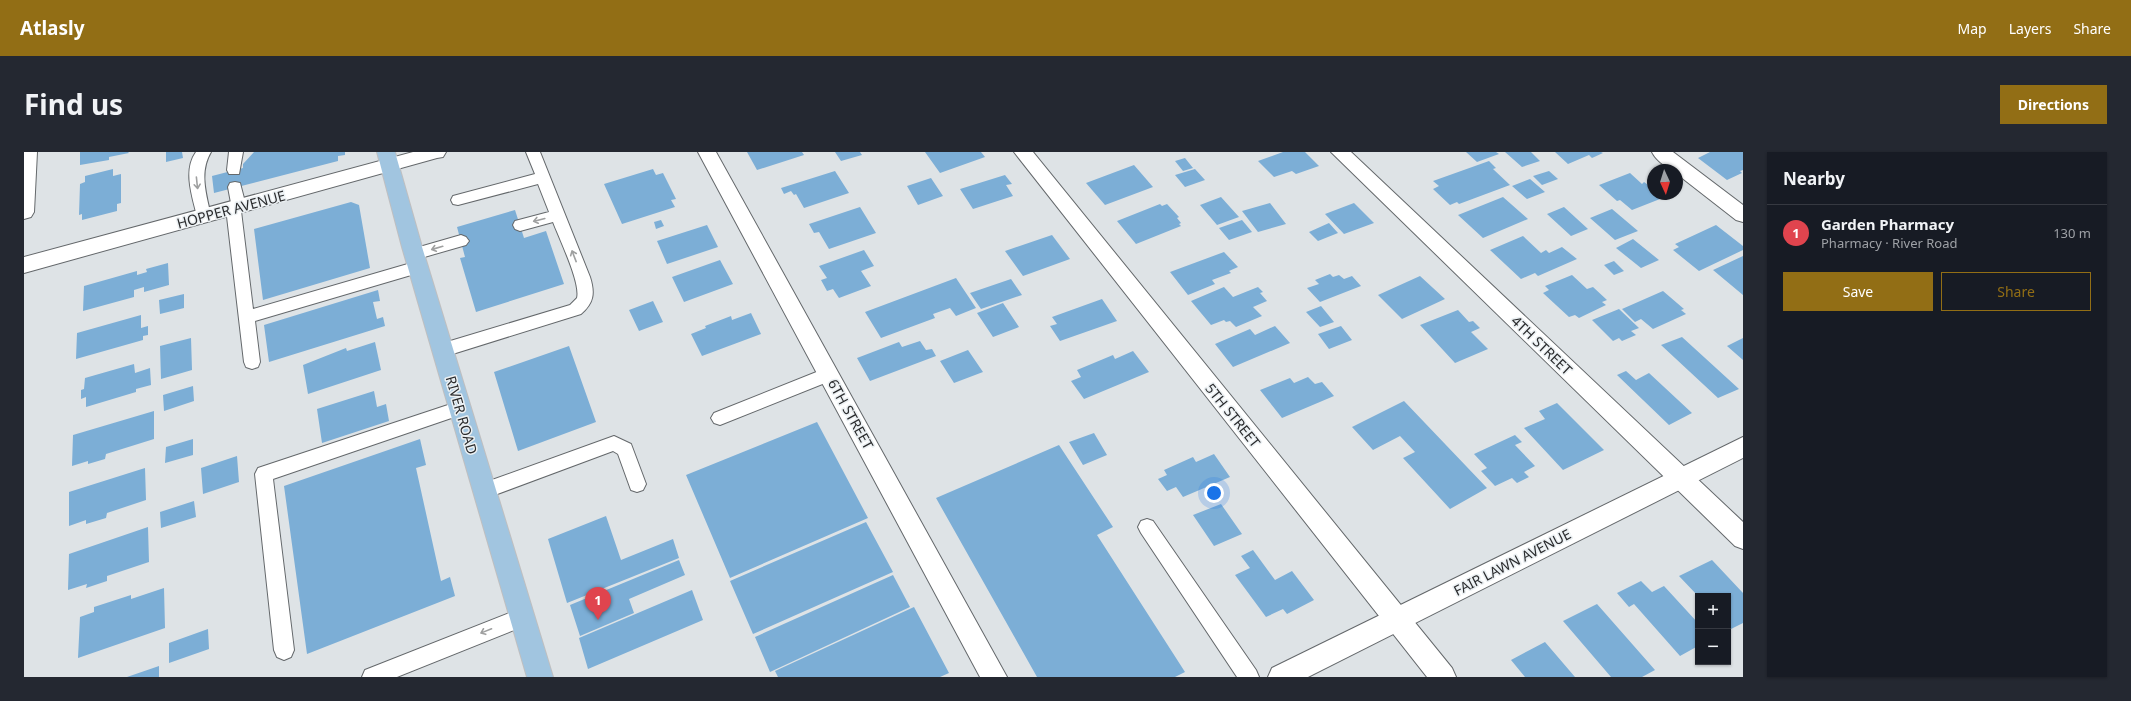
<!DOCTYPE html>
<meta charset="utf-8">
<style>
:root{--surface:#171b24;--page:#242831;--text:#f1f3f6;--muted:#9ea1a6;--line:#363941;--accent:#926e15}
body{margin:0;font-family:"Noto Sans",sans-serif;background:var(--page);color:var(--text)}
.controls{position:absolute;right:12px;bottom:12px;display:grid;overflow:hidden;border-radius:0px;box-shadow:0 1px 3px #0004}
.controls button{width:36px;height:36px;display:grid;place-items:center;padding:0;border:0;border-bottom:1px solid var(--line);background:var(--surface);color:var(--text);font:20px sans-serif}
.compass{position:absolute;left:1623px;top:12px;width:36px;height:36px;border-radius:50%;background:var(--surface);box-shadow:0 1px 3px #0004;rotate:176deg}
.you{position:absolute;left:1190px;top:341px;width:14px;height:14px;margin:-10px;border:3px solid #fff;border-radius:50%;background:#1a73e8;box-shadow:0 0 0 6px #1a73e833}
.badge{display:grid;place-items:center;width:26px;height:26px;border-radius:50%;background:var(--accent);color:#fff;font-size:13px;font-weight:700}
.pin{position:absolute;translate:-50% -33px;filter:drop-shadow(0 1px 2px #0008)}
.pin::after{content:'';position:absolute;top:21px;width:14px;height:12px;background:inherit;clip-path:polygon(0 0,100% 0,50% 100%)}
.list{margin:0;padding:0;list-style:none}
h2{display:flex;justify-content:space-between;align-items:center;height:52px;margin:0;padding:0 16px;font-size:17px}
h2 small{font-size:13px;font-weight:400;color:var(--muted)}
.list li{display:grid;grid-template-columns:26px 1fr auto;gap:12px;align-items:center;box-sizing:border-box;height:56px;padding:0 16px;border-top:1px solid var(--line)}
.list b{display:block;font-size:15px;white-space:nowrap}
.list p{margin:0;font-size:13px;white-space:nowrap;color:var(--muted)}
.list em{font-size:13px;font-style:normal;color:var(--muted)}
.actions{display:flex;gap:8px;padding:12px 16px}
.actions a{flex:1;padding:9px 0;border:1px solid var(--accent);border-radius:0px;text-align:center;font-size:14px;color:var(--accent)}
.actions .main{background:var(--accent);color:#fff}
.map{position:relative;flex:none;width:1719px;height:525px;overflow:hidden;border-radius:0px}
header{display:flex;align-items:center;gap:24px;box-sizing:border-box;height:56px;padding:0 20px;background:var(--accent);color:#fff}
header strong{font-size:19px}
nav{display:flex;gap:22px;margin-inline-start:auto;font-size:14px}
.intro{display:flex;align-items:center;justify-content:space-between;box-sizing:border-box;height:96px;padding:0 24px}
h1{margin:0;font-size:28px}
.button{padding:10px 18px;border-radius:0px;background:var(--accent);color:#fff;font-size:14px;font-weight:700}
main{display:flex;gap:24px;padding:0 24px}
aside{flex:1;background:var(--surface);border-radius:0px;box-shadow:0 1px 3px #0004}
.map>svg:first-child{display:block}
.building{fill:#7caed6}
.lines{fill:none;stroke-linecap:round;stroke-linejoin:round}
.lane-casing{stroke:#64686b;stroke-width:2}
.street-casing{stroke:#64686b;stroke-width:2}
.secondary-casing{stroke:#64686b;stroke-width:2}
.primary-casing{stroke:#bfbfc0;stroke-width:2}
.lane{fill:#fff;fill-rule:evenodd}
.street{fill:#fff;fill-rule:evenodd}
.secondary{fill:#fff;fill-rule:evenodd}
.primary{fill:#a1c5e0;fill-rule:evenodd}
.oneway{stroke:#9fa0a0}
.labels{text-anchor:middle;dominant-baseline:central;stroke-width:3;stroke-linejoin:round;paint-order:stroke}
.street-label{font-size:14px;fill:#2a2b2d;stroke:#ebf0f3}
</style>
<header>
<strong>Atlasly</strong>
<nav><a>Map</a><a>Layers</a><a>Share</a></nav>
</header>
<div class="intro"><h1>Find us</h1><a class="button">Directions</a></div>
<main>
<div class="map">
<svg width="1719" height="525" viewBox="0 0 1719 525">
<rect width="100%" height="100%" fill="#dee3e6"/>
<path class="building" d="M56 0H104L105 1 85 5V8L56 13Z
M142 0H158L159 6 142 10Z
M230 0H321V3L314 4V9L190 41 188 24 219 16V12Z
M723 0H778L780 3 733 18Z
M811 0H836L838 3 817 9Z
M901 0H957L961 5 916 21Z
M1259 0H1281L1295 14 1272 22 1268 19 1250 25 1234 9Z
M1442 0H1472L1475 2 1453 10Z
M1481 0H1507L1516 9 1498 15Z
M1531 0H1577L1579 1 1568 6 1565 3 1544 12Z
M1686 0H1719V18L1716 19 1718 21 1703 28 1674 6Z
M1161 6 1169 16 1159 19 1151 9Z
M1465 9 1472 16 1469 17 1486 33 1435 52 1433 50 1426 53 1409 37 1415 34 1409 29Z
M1110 13 1129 35 1081 53 1062 31Z
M89 17V24L97 22V51L93 52V59L58 68V62L55 63 56 32 61 30V24Z
M629 17 632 23 639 21 652 47 647 48 651 55 598 72 580 32Z
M1171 17 1181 28 1161 35 1151 23Z
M811 19 825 41 780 56 772 42 770 43 767 39 760 42 757 36Z
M1525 19 1534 27 1518 33 1509 24Z
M1606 21 1618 32 1620 30 1627 35 1624 37 1636 47 1608 58 1596 48 1593 49 1575 33Z
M981 23 988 32 982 33 989 44 949 57 936 37Z
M907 26 919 44 894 53 883 34Z
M1506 27 1521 40 1503 47 1488 34Z
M1197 45 1215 65 1193 73 1176 53Z
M1479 45 1504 67 1459 86 1434 63Z
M327 50 335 53 346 116 239 148 230 77Z
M1246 51 1262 72 1234 80 1218 59Z
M1330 51 1350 71 1320 82 1301 62Z
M1136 52 1138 54 1143 52 1155 65 1153 66 1157 71 1155 72 1157 74 1112 92 1093 69Z
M836 55 852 81 805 97 795 80 790 81 785 72Z
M1540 55 1564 77 1547 84 1523 62Z
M1588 57 1614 79 1591 88 1566 66Z
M491 58 500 86 522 79 540 132 452 160 436 106 441 105 433 75Z
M637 68 640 74 632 77 630 70Z
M1218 68 1228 80 1205 88 1195 76Z
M1305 71 1314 81 1294 89 1285 80Z
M683 73 694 95 643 112 633 89Z
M1692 73 1719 94V98L1675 119 1649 98 1655 95 1651 92Z
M1028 83 1046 107 999 124 981 99Z
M1499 84 1517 101 1522 98 1525 101 1538 95 1553 107 1514 124 1511 121 1497 127 1466 98Z
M1609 87 1635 108 1617 116 1592 96Z
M840 98 850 114 837 119 847 134 815 146 809 137 803 139 797 128 803 126 795 114Z
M1200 100 1214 115 1205 119 1207 121 1188 128 1191 132 1164 143 1146 120Z
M1719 104V143L1689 118Z
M696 108 709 132 660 150 648 125Z
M1590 109 1600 119 1590 123 1580 113Z
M144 111 145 133 120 140V135L110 138V145L59 159 60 134 113 119V123L123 120 122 117Z
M1306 122 1309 125 1315 123 1320 127 1328 124 1337 134 1296 150 1283 136 1295 132 1291 128Z
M1548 123 1563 137 1569 135 1583 148 1578 150 1582 153 1555 166 1551 163 1545 165 1519 141 1525 138 1521 134Z
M1396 124 1421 147 1378 167 1354 143Z
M932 126 952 156 932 164 926 156 909 162 911 166 857 186 841 160Z
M987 127 998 143 957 157 946 141Z
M1200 135 1209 145 1234 135 1239 140 1236 141 1243 149 1229 155 1238 164 1212 175 1206 169 1202 170 1200 168 1187 173 1167 149Z
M354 138 356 149 349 150 353 167 359 165 361 174 245 210 240 173Z
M1639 139 1660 157 1657 158 1662 162 1629 177 1617 167 1611 170 1598 157Z
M160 142V156L136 162 135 148Z
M1078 147 1093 169 1036 189 1026 174 1033 172 1028 165Z
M629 149 639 170 615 179 605 158Z
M979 151 995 175 969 185 953 161Z
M1297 154 1310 170 1296 175 1282 160Z
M1595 157 1615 176 1607 179 1612 183 1598 189 1595 186 1589 189 1568 168Z
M1434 158 1445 170 1449 169 1456 176 1447 180 1464 197 1431 211 1396 173Z
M727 161 737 182 678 204 667 182 682 176 681 174 707 164 708 168Z
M117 163V176L124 174V183L119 184V188L52 207 53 181Z
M1251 174 1266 191 1209 215 1191 192 1226 177 1231 183Z
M1317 174 1328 188 1305 197 1294 182Z
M1658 185 1715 237 1694 246 1637 193Z
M167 186 168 218 137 227 136 194Z
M1719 186V208L1703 194Z
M896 189 902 198 908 197 912 204 846 229 833 206 875 190 878 195Z
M351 190 357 218 284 242 279 213 322 196 323 199Z
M545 194 572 270 494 299 470 220Z
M944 198 959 220 930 231 916 209Z
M1109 199 1125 220 1060 247 1047 229 1057 225 1053 218 1089 203 1091 207Z
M110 212 111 221 126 216 127 233 112 237V240L62 255V245L57 247V238L60 237 61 226Z
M1602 219 1612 228 1625 221 1668 261 1645 273 1593 223Z
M1284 225 1291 232 1298 230 1310 244 1258 266 1236 238 1266 226 1270 231Z
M169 234 170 249 140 259 139 243Z
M350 239 353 255 362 252 365 269 298 291 293 257Z
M1380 249 1463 336 1426 357 1379 306 1391 300 1376 284 1349 298 1328 275Z
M1533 251 1580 298 1539 318 1500 276 1521 267 1515 259Z
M130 259V287L82 302 81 307 64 312V309L48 314 49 283Z
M793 270 844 366 706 426 662 323Z
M1070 281 1083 303 1059 313 1045 290Z
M1491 283 1498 290 1491 293 1511 314 1500 320 1505 325 1493 331 1488 326 1471 334 1457 319 1463 316 1450 302Z
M169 287V303L141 311 142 295Z
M396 287 402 313 392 316 417 429 426 425 431 444 283 502 260 334Z
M1035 293 1089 375 1073 383 1161 520 1151 525H1013L912 346Z
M1190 302 1206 325 1159 345 1152 335 1143 339 1134 327 1143 323 1140 318 1169 305 1172 310Z
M213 304 215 330 179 342 177 316Z
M121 316 122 348 83 361 82 366 62 372V368L45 374V340Z
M170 349 172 365 137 376 136 360Z
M1197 352 1218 382 1190 394 1169 363Z
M582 364 597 408 649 387 655 406 543 451 524 387Z
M842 370 869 420 729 482 706 429Z
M124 375 125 410 83 424V429L62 436 63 432 44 438 45 402Z
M1229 398 1251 428 1268 419 1290 448 1263 462 1259 457 1242 465 1211 423 1226 416 1217 404Z
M655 408 661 423 605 447 610 461 556 484 546 453Z
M1688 408 1719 441V471L1705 478 1704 444H1674L1655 424Z
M869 423 886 455 746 520 731 485Z
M1617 429 1628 440 1640 434 1674 471V494L1656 504 1610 452 1605 455 1593 441Z
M140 436 141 476 54 506 56 465 70 460V455L107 443V447Z
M668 438 679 468 564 517 555 486Z
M1573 452 1631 518 1618 525H1587L1539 469Z
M890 455 925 521 916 525H754L751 519Z
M184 477 185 497 145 511V491Z
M1521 490 1551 525H1501L1487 508Z
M135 514V525H103Z"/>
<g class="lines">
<g class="lane-casing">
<path id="lane" d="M172 0H187C175 20 182 42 187 64L185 68 180 69 175 68 173 64C168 44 159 18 172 0Z
M205 0H219L215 22H205L203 18Z
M502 0H516L566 125C571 141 570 151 557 162L419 205 413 203 411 198 413 193 546 153 553 146C557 131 535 86 529 70L496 79 491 77 489 73 491 69 525 60 514 32 434 53 429 52 427 48 429 44 511 22Z
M211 30 216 31 222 54 217 59 229 157 394 109 399 111 402 115 399 119 394 121 231 169 236 210 234 215 228 217 222 215 220 210 202 56 207 51 204 35 206 31Z
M437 83 442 85 445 89 442 93 390 108 385 106 382 102 385 98Z
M805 215 811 217 813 222 811 227 696 273 690 271 687 266 690 261Z
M436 249 442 251 444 256 442 261 249 327 270 498 267 505 260 508 253 505 250 498 231 322 234 316Z
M590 284 607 292 622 332 619 338 613 340 607 338 594 302 589 299 460 347 454 345 451 339 454 333Z
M1123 367 1129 369 1232 518 1235 525H1213L1117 381 1114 375 1117 369Z
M498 456 505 458 508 465 505 472 373 525H338L341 518Z"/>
</g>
<g class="street-casing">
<path id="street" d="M0 0H13L10 60 7 65 0 67Z
M389 0H422L419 5 413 6 0 121V105Z
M674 0H692L983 525H956Z
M990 0H1009L1428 516 1432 525H1403Z
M1307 0H1327L1719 370V397L1711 394Z
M1628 0H1649L1719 53V70L1712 68 1653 22V18C1644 18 1632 8 1628 0Z"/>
</g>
<g class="secondary-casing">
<path id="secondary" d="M1719 285V306L1284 525H1244L1248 516Z"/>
</g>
<g class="primary-casing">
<path id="primary" d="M353 0H371L398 95 529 525H503L378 95Z"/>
</g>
<use href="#lane" class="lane"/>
<use href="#street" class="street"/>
<use href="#secondary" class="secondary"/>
<use href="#primary" class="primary"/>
</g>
<defs><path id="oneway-shaft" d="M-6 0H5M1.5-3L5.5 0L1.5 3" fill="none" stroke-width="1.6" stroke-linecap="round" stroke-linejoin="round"/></defs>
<g class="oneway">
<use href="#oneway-shaft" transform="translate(173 31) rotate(84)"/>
<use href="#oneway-shaft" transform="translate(515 68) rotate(166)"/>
<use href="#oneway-shaft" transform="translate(413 96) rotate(164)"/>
<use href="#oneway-shaft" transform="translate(550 104) rotate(-111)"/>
<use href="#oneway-shaft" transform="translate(462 479) rotate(158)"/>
</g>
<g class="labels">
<g class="street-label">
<text transform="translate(207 57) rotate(-15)">HOPPER AVENUE</text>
<text transform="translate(1518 193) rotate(44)">4TH STREET</text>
<text transform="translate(827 262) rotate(61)">6TH STREET</text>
<text transform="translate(438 263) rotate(74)">RIVER ROAD</text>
<text transform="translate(1209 263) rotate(51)">5TH STREET</text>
<text transform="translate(1488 410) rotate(-27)">FAIR LAWN AVENUE</text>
</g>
</g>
</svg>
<div class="controls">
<button>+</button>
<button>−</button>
</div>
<svg class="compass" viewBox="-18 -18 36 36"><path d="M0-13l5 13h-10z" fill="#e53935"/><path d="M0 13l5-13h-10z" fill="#9ea1a6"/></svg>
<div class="you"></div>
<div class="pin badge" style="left:574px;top:468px;background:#e0444e">1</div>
</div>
<aside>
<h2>Nearby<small></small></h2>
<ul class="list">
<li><span class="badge" style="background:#e0444e">1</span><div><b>Garden Pharmacy</b><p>Pharmacy · River Road</p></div><em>130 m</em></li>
</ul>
<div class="actions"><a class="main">Save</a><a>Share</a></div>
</aside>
</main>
